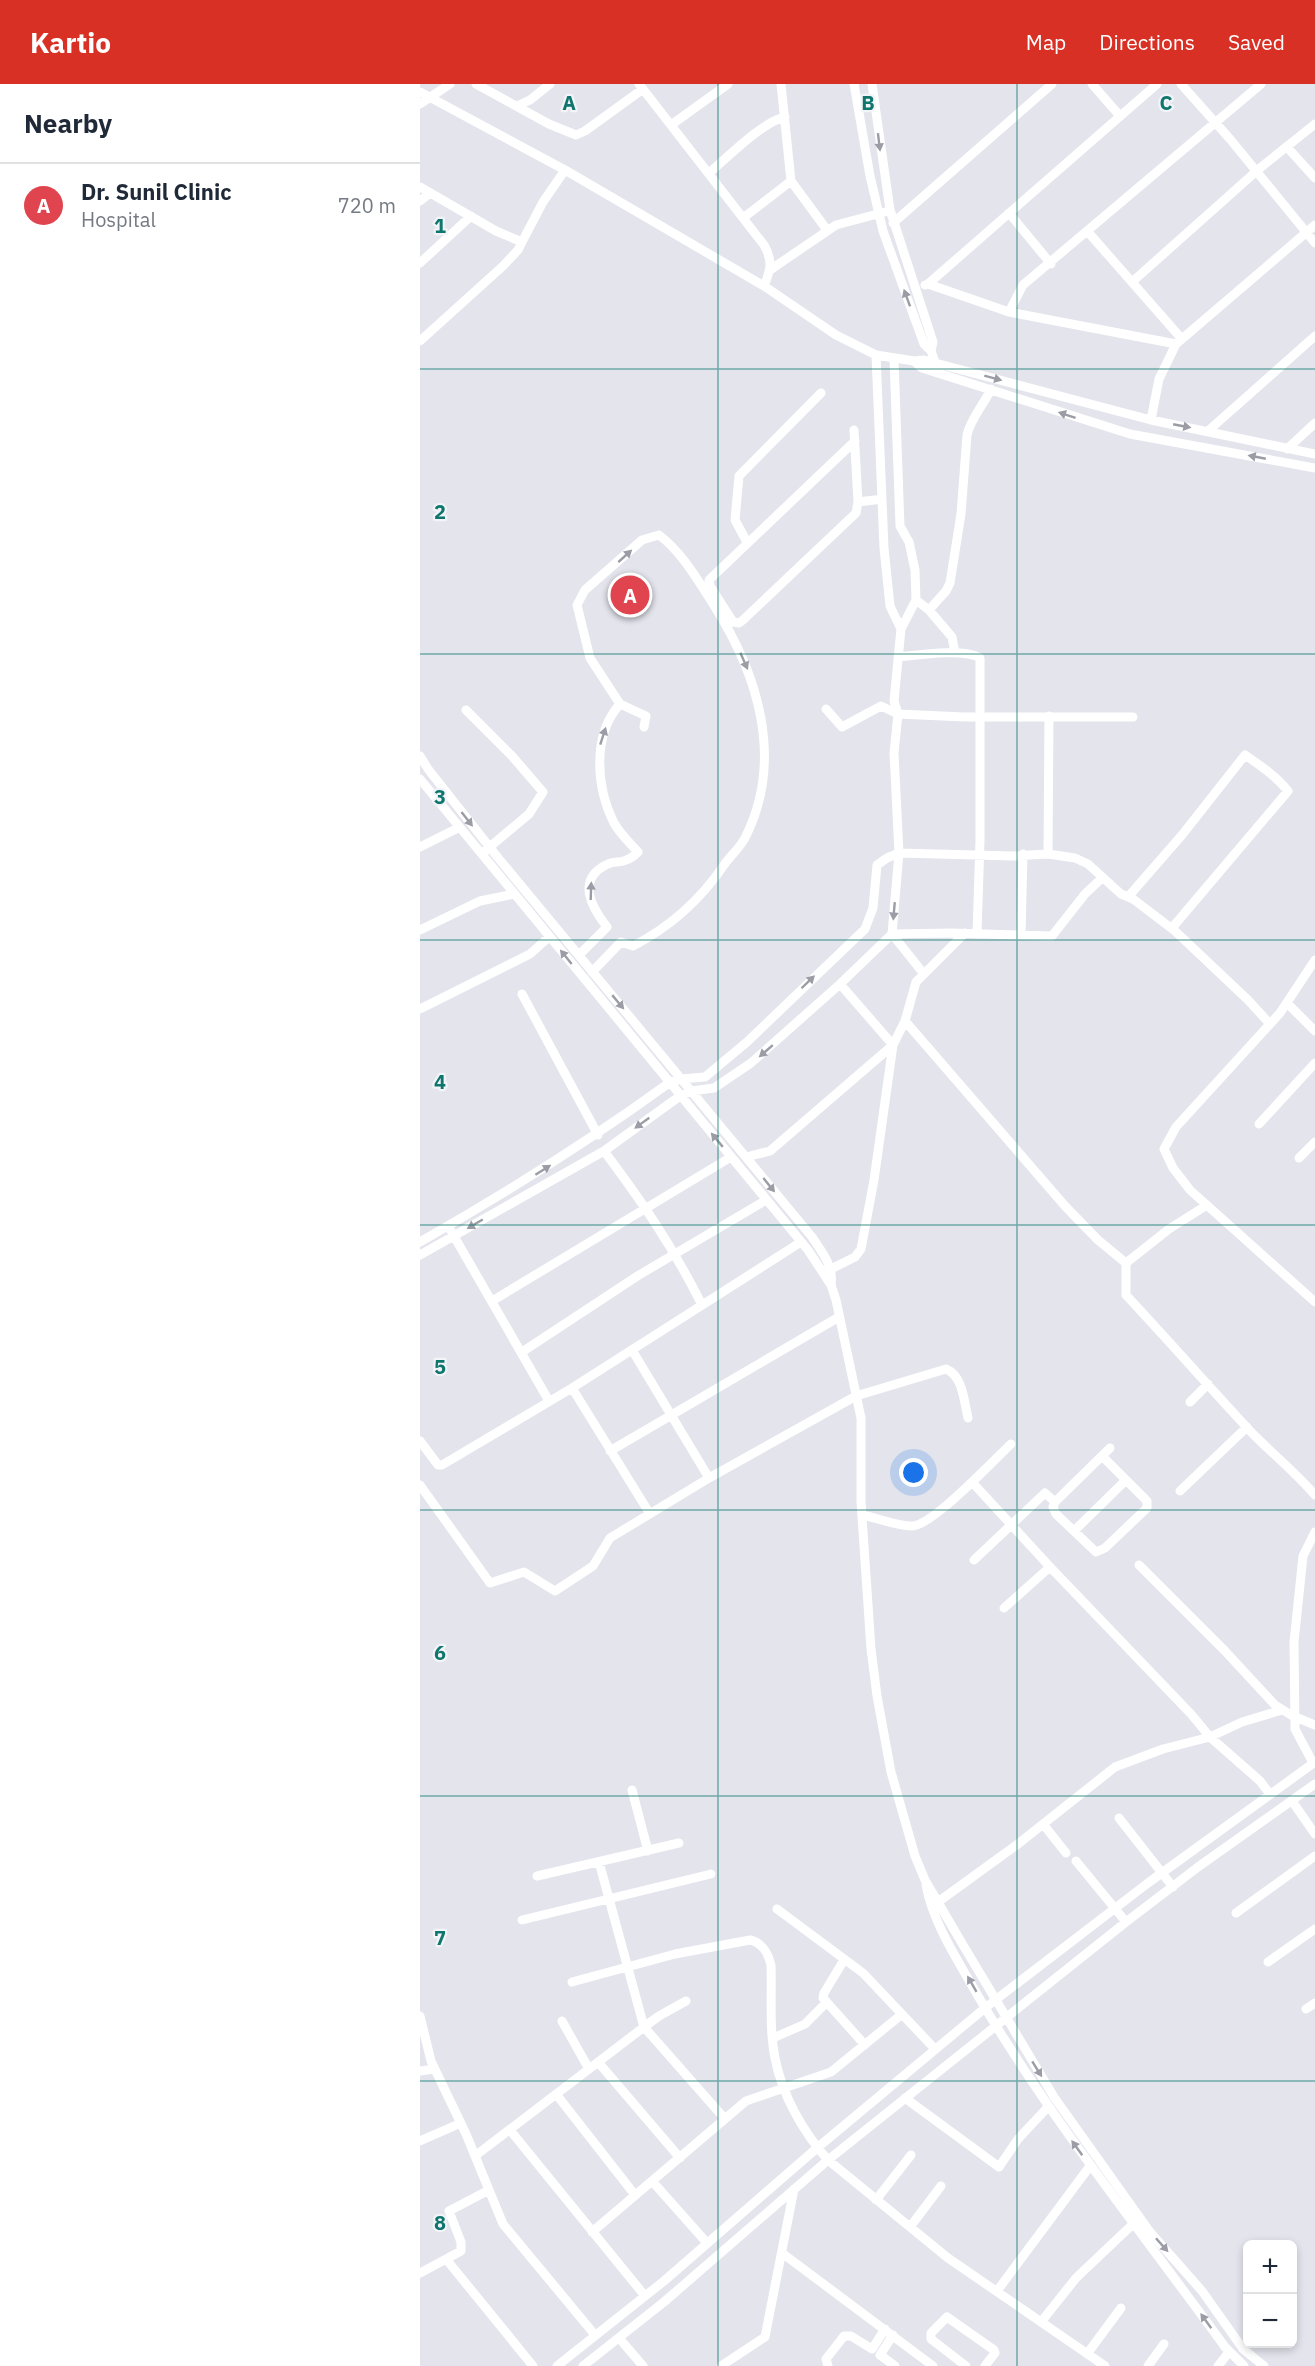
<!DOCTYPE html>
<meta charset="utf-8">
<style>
:root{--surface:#fff;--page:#f2f2f3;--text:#1f2937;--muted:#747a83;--line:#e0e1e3;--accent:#d93025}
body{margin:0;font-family:"IBM Plex Sans",sans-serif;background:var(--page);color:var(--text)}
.controls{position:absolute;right:18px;bottom:18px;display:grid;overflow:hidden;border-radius:9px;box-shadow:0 3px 9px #0003}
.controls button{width:54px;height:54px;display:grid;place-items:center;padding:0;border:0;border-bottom:2px solid var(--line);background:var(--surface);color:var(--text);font:30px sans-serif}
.you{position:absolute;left:494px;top:1389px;width:21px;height:21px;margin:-15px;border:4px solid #fff;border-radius:50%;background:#1a73e8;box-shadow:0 0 0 9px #1a73e833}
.badge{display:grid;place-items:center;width:39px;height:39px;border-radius:50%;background:var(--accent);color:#fff;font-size:20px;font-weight:700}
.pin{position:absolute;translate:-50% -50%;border:3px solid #fff;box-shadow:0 2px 6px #0006}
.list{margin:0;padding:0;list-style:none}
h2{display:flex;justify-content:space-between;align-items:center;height:78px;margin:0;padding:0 24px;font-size:26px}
h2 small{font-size:20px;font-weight:400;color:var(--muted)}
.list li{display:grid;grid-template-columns:39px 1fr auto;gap:18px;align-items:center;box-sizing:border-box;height:84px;padding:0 24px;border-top:2px solid var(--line)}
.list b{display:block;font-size:22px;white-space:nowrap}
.list p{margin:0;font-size:20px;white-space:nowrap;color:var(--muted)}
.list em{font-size:20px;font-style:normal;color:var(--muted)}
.map{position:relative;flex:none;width:895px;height:2282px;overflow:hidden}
header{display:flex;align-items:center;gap:36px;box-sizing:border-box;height:84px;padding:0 30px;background:var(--accent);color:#fff}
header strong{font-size:28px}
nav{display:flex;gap:33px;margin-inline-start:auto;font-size:21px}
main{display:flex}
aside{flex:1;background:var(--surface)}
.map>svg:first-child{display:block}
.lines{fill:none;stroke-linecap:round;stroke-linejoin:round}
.minor{stroke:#fff;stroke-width:9}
.oneway{fill:#9c9ca7}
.grid{fill:none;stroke:#0f766e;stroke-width:1.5;stroke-opacity:0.55}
.grid-label{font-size:20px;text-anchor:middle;font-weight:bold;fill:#0f766e;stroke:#f3f4f8;stroke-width:4.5;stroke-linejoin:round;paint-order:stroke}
</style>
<header>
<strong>Kartio</strong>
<nav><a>Map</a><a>Directions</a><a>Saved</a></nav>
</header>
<main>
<aside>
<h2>Nearby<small></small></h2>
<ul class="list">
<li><span class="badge" style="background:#e0444e">A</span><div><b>Dr. Sunil Clinic</b><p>Hospital</p></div><em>720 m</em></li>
</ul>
</aside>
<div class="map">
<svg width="895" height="2282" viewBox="0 0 895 2282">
<rect width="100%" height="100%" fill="#e3e4ec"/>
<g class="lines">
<path class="minor" d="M56 0 129 40 156 51 165 47 223 5
M219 0 344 161C353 177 351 185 344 202
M361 0 371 97 407 146
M434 0 450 92 463 147 504 260 511 267 517 283
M452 0 470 126 513 258 511 267
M672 0 700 32
M761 0 810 55 895 159
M0 8 145 86 344 202 416 251 456 271 494 277 504 276 731 336 895 370
M0 20 30 0
M97 22 110 16 130 0
M251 41 308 0
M867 63 895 94
M289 89C308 73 342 38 365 33
M0 103 76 147 102 158 123 118 145 86
M0 117 10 109
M589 129 631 180
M323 134 371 97
M473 139 632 0
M668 148 761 254
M0 179 51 132
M350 186 416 141 465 128
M712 198 840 84 895 40
M508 200 737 0
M505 201 508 200 589 228 756 260
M589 228 603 201 841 0
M0 257 83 182 98 166 102 158
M456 271 464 464 470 522 481 545
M494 277 502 284 710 350 895 384
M731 336 739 295 756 260 895 141
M434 346 438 418 436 429 323 536 319 539 313 538 290 502 289 496 435 357
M788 347 895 252
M867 365 895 339
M438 418 462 415
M327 458 315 436 319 392 401 309
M496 516 509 526 526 507 530 499 541 430 547 351C550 336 564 320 571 305
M509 526 532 553 535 569
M478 573C498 571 544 564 560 574V757L557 850
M200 620 226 632 224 643
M406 625 422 643 461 622 478 630 544 633H713
M46 626 92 672 123 708 109 730 65 767
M0 672 8 685 79 775 392 1153C402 1168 414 1182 411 1201
M0 695 388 1166 411 1201 416 1216 441 1334V1418L451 1565 457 1612 471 1688 495 1772 505 1796 543 1861 634 2013 730 2148 782 2207 823 2265 844 2282
M0 763 38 744
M628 770 629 632
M708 813 762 751 825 671C841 682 856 692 868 707L752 844
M0 846 60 817 94 810
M472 850 531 849 632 852 665 810 682 794
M472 850 504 890 545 849
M601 850 603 770
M159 871 187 843C172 824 155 795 188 780 193 777 201 779 206 776 210 775 215 771 218 768 210 759 200 750 194 739 176 703 172 651 200 620L170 574 157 521 165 506 222 456 239 451C262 468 279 498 295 523 338 591 364 675 326 752 321 763 311 771 304 781 281 815 250 843 213 862L201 858 172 888
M895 876 860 929 756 1043 744 1065 753 1084 770 1106 895 1218
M102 910 178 1051
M867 919 895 947
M0 925 110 870 129 853
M485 937 645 1122 678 1156 706 1179
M839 1040 895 979
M184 1067C223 1119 253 1163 282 1221
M326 1073 350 1067 473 961 420 900
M879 1074 895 1058
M31 1147 129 1317
M0 1158C86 1109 169 1057 249 999L261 995 285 993 327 958 445 845 453 824 457 781 467 774 479 769 593 772 628 770 655 774 668 780 701 810 713 815 755 847 828 916 850 940
M0 1171 184 1067 260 1012 271 1007 294 1004 331 979 420 900 472 850 479 769 474 669 478 630 474 617 481 545 496 516 495 486 489 458 480 442 474 275
M706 1179V1211C749 1257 790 1304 833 1350 854 1371 876 1389 895 1411
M706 1179 749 1145 787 1121
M407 1187 435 1173 441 1165 454 1096 473 961 485 937 496 898 504 890
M72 1217 311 1073
M212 1266 289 1394
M102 1268 219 1191 346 1116
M152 1304 230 1430
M770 1318 788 1300
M0 1357 18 1381H22L152 1304 381 1158
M190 1367 419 1233
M552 1398 630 1483 771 1630 790 1653 840 1697 850 1710
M0 1401 70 1499 104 1488 135 1507 173 1482 190 1454 289 1394 436 1312 526 1285C543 1292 544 1317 548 1334
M760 1407 827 1343
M635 1418 633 1423 636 1430 676 1468 685 1464 727 1424V1417L682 1372
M442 1431C458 1434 476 1442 492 1442 512 1442 574 1376 591 1360
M654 1447 706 1396
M554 1476 625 1409 635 1418 690 1364
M719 1481 805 1567 855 1621 871 1631 895 1641
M584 1524 630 1483
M893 1679 875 1645 874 1558 883 1472 895 1448
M212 1706 228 1767
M872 1717 895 1750
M699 1734 753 1803
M623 1740 646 1769
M656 1777 706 1838
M117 1792 259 1759
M506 1801C513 1840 539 1878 558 1912 631 2036 721 2147 805 2263L824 2282
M518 1818 598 1760 695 1683 743 1665 790 1653 822 1638 862 1626
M357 1825 443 1889 515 1965
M816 1829 895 1772
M102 1836 291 1790
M424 1876 404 1909 403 1914 445 1961
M848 1878 895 1845
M152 1898 255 1870 330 1856C343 1859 348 1869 351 1881 352 1911 349 1944 355 1974 362 2011 383 2048 408 2076L528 2174 685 2282
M266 1917 239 1932 224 1943 305 2035
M886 1925 895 1919
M0 1932 11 1977 46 2050 83 2140 175 2251
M142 1937 169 1985
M353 1954 385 1940 406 1919
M178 1978 260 2074
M0 1987 14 1985
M136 2010 215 2111
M485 2014 579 2083 598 2055 628 2023
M90 2046 225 2212
M0 2057 41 2039
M55 2072 224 1943 179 1778
M232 2097 287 2159
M456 2116 491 2071
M490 2143 521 2102
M172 2148 326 2017 411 1988 481 1931
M362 2169 513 2282
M26 2175 113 2282
M0 2189 41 2167V2158L29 2127 69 2106
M577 2207 670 2082
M621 2238 656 2194 713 2140
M473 2251 460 2271 475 2282
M199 2254 223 2282
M667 2270 701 2224
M137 2282 244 2197 397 2064 565 1924 728 1799 895 1678
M163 2282 244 2218 408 2076 706 1838 778 1783 895 1700
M301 2282 345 2253 374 2105
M408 2282 406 2275 424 2252H431L452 2265 465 2245
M546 2282 511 2255V2249L527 2233 574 2266 575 2269 565 2282
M728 2282 744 2260
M798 2282 809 2268"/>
</g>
<defs><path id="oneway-solid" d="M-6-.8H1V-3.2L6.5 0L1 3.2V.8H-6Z" transform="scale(1.5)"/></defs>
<g class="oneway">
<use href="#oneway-solid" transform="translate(459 58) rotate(83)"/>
<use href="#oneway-solid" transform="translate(487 214) rotate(-110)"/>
<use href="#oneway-solid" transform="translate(573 294) rotate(15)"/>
<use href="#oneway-solid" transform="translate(647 331) rotate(-162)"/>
<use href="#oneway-solid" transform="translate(762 342) rotate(11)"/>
<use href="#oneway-solid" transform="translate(837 373) rotate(-169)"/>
<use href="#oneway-solid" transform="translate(205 472) rotate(-42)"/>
<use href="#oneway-solid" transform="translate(324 577) rotate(66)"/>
<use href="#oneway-solid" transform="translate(183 652) rotate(-72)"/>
<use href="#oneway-solid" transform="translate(47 735) rotate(52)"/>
<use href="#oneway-solid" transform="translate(171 807) rotate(-88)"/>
<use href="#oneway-solid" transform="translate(474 827) rotate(95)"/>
<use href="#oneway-solid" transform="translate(146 873) rotate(-129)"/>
<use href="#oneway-solid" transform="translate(388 898) rotate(-44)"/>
<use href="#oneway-solid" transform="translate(198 918) rotate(50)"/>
<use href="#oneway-solid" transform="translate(346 967) rotate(139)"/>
<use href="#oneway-solid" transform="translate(222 1039) rotate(144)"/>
<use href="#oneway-solid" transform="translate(297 1056) rotate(-130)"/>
<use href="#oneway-solid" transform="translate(123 1086) rotate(-32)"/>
<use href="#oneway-solid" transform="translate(349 1101) rotate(51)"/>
<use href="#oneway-solid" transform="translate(55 1140) rotate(150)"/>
<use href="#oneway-solid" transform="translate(552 1900) rotate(-120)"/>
<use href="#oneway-solid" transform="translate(617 1985) rotate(58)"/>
<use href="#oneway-solid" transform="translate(657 2064) rotate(-126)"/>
<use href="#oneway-solid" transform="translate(742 2161) rotate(48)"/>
<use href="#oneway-solid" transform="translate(786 2237) rotate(-126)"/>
</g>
<path class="grid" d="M298 0V2282M597 0V2282M0 285H895M0 570H895M0 856H895M0 1141H895M0 1426H895M0 1712H895M0 1997H895"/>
<g class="grid-label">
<text x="149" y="26">A</text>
<text x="448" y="26">B</text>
<text x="746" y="26">C</text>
<text x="20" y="149">1</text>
<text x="20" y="435">2</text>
<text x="20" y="720">3</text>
<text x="20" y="1005">4</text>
<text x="20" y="1290">5</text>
<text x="20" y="1576">6</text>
<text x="20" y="1861">7</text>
<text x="20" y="2146">8</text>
</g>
</svg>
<div class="controls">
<button>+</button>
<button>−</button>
</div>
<div class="you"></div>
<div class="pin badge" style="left:210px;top:511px;background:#e0444e">A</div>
</div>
</main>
